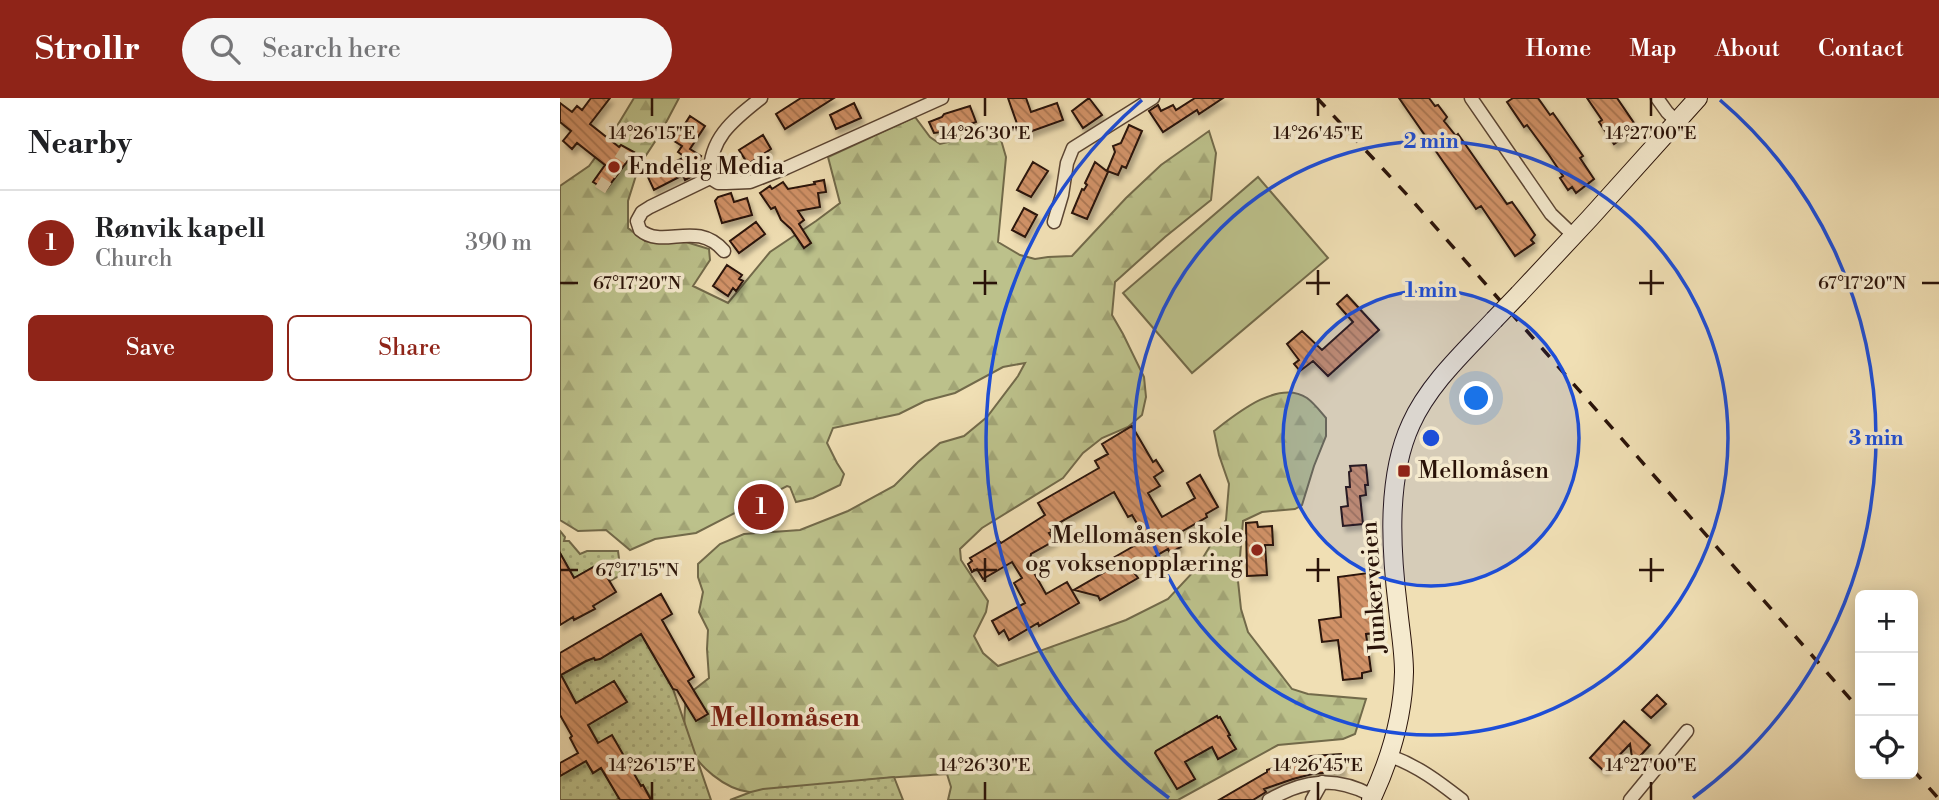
<!DOCTYPE html>
<meta charset="utf-8">
<style>
:root{--surface:#fff;--page:#f6f6f6;--text:#202124;--muted:#757577;--line:#e0e0e0;--accent:#8f2418}
body{margin:0;font-family:"Libre Bodoni",serif;background:var(--page);color:var(--text)}
.controls{position:absolute;right:21px;bottom:21px;display:grid;overflow:hidden;border-radius:10px;box-shadow:0 4px 18px #0003}
.controls button{width:63px;height:63px;display:grid;place-items:center;padding:0;border:0;border-bottom:2px solid var(--line);background:var(--surface);color:var(--text);font:35px sans-serif}
.you{position:absolute;left:917px;top:301px;width:24px;height:24px;margin:-18px;border:5px solid #fff;border-radius:50%;background:#1a73e8;box-shadow:0 0 0 10px #1a73e833}
.badge{display:grid;place-items:center;width:46px;height:46px;border-radius:50%;background:var(--accent);color:#fff;font-size:23px;font-weight:700}
.pin{position:absolute;translate:-50% -50%;border:4px solid #fff;box-shadow:0 2px 7px #0006}
.list{margin:0;padding:0;list-style:none}
h2{display:flex;justify-content:space-between;align-items:center;height:91px;margin:0;padding:0 28px;font-size:30px}
h2 small{font-size:23px;font-weight:400;color:var(--muted)}
.list li{display:grid;grid-template-columns:46px 1fr auto;gap:21px;align-items:center;box-sizing:border-box;height:105px;padding:0 28px;border-top:2px solid var(--line)}
.list b{display:block;font-size:26px;white-space:nowrap}
.list p{margin:0;font-size:23px;white-space:nowrap;color:var(--muted)}
.list em{font-size:23px;font-style:normal;color:var(--muted)}
.actions{display:flex;gap:14px;padding:21px 28px}
.actions a{flex:1;padding:16px 0;border:2px solid var(--accent);border-radius:10px;text-align:center;font-size:24px;color:var(--accent)}
.actions .main{background:var(--accent);color:#fff}
.icon{flex:none;width:38px;height:38px;fill:none;stroke:currentColor;stroke-width:2;stroke-linecap:round;stroke-linejoin:round}
.map{position:relative;flex:none;width:1379px;height:702px;overflow:hidden}
header{display:flex;align-items:center;gap:42px;box-sizing:border-box;height:98px;padding:0 35px;background:var(--accent);color:#fff}
header strong{font-size:33px}
nav{display:flex;gap:38px;margin-inline-start:auto;font-size:24px}
.search{width:490px;height:63px;background:var(--page);display:flex;align-items:center;gap:18px;box-sizing:border-box;padding:0 24px;border-radius:38px;color:var(--muted);font-size:26px}
main{display:flex}
aside{flex:1;background:var(--surface)}
.map>svg:first-child{display:block}
.grass{fill:#bcc18b;stroke:#726a4a;stroke-width:2}
.forest{fill:url(#forest-firs);stroke:#726a4a;stroke-width:2}
.park{fill:url(#park-dots);stroke:#726a4a;stroke-width:2}
.building{fill:url(#building-back-hatch);stroke:#291208;stroke-width:2;filter:url(#shadow)}
.lines{fill:none;stroke-linecap:round;stroke-linejoin:round}
.street-tunnel{stroke:#d2c09a;stroke-width:12;stroke-dasharray:12 6;stroke-linecap:butt}
.street-casing{stroke:#5b4533;stroke-width:15}
.secondary-casing{stroke:#291208;stroke-width:20}
.street{stroke:#f5eace;stroke-width:12}
.secondary{stroke:#f5eace;stroke-width:18}
.rail{stroke:#291208;stroke-width:3.5;stroke-dasharray:12 12;stroke-linecap:butt}
.secondary-bridge-casing{stroke:#291208;stroke-width:20;stroke-linecap:butt}
.secondary-bridge{stroke:#f5eace;stroke-width:18}
.ticks{fill:none;stroke:#291208;stroke-width:2.5}
.ring{fill:none;stroke:#1d4ed8;stroke-width:3.5}
.poi-dot{fill:#8f2418;stroke:#f5eace;stroke-width:2.5}
.labels{text-anchor:middle;dominant-baseline:central;stroke-width:7;stroke-linejoin:round;paint-order:stroke}
.poi-label{font-size:24px;fill:#291208;stroke:#f5eace;text-anchor:start}
.street-label{font-size:24px;fill:#291208;stroke:#f5eace}
.neighbourhood-label{font-size:26px;font-weight:bold;fill:#7a1f14;stroke:#f5eace}
.ticks-label{font-size:18px;text-anchor:middle;fill:#291208;stroke:#f5eace;stroke-width:7;stroke-linejoin:round;paint-order:stroke}
.centre{fill:#1d4ed8;stroke:#f5eace;stroke-width:3.5}
.ring-label{font-size:21px;text-anchor:middle;font-weight:bold;fill:#1d4ed8;stroke:#f5eace;stroke-width:7;stroke-linejoin:round;paint-order:stroke}
</style>
<header>
<strong>Strollr</strong>
<div class="search"><svg class="icon" aria-label="search" viewBox="0 0 24 24"><circle cx="10" cy="10" r="6"/><path d="M15 15l6 6"/></svg>Search here</div>
<nav><a>Home</a><a>Map</a><a>About</a><a>Contact</a></nav>
</header>
<main>
<aside>
<h2>Nearby<small></small></h2>
<ul class="list">
<li><span class="badge">1</span><div><b>Rønvik kapell</b><p>Church</p></div><em>390 m</em></li>
</ul>
<div class="actions"><a class="main">Save</a><a>Share</a></div>
</aside>
<div class="map">
<svg width="1379" height="702" viewBox="0 0 1379 702">
<defs>
<pattern id="forest-firs" width="22" height="20" patternUnits="userSpaceOnUse" patternTransform="scale(1.75)"><rect width="22" height="20" fill="#bcc18b"/><path d="M5 1l3.5 6h-7zM16 11l3.5 6h-7z" fill="#a2a576"/></pattern>
<pattern id="park-dots" width="8" height="8" patternUnits="userSpaceOnUse" patternTransform="scale(1.75)"><rect width="8" height="8" fill="#bcc18b"/><path d="M2 2h.1M6 6h.1" fill="none" stroke="#a2a576" stroke-width="1.8" stroke-linecap="round"/></pattern>
<pattern id="building-back-hatch" width="6" height="6" patternUnits="userSpaceOnUse" patternTransform="scale(1.75)"><rect width="6" height="6" fill="#d19267"/><path d="M-1 5l2 2M0 0l6 6M5-1l2 2" fill="none" stroke="#aa7653"/></pattern>
<filter id="shadow"><feDropShadow dx="3" dy="5" stdDeviation="2" flood-color="#0004"/></filter>
</defs>
<rect width="100%" height="100%" fill="#f0dfb4"/>
<filter id="stains"><feTurbulence type="fractalNoise" baseFrequency=".00286" numOctaves="4"/><feColorMatrix values="0 0 0 0 .2 0 0 0 0 .09 0 0 0 0 .02 0 0 0 .5 -.17"/></filter>
<radialGradient id="worn" r=".72"><stop offset=".6" stop-color="#630" stop-opacity="0"/><stop offset="1" stop-color="#630" stop-opacity=".3"/></radialGradient>
<path class="grass" d="M698 79 768 160 632 275 563 195Z"/>
<path class="forest" d="M74 0H119L100 36 79 68 68 103V130L85 143 126 144 149 151 150 162 133 188 168 205 210 154 256 123 280 105 268 59 355 19 370 39 380 46 417 37 439 35 446 59 438 144 460 157 475 161 488 159 512 158 566 100 601 67 649 33 656 55 651 102 605 139 555 184 552 217 563 236 584 279 586 299 582 317 568 329 542 340 523 355 503 380 422 430 400 451 401 462 428 503 426 514 414 538 423 555 438 568 566 522 608 501 636 471 666 422 669 386 659 357 654 333C676 316 718 281 747 300 754 305 760 313 766 320V338L754 368 742 407 735 411 702 414 683 423 678 483 681 511 688 534 732 591 748 596 806 601 795 636 783 641 718 647 618 702H388L391 689 387 676C355 678 322 679 290 684 261 687 217 697 189 694 165 691 137 668 128 646 122 632 125 612 126 598L149 580 147 551 148 532 139 514 143 494 138 479V466L160 446 184 436 240 432 288 413 334 388 358 364 380 345 404 338 427 319 458 278 465 265 443 269 395 295 365 303 339 316 273 330 267 345 277 365 284 376 280 387 253 400 236 404 230 389 227 388 136 435 95 441 70 452 46 432 18 433 0 422V88L29 68 51 38Z"/>
<path class="park" d="M0 433 5 439 4 443H9L20 456 27 453H58L61 475 59 478 50 483 44 474 49 470 44 463 14 480 0 455Z
M85 533 84 541 113 591 151 702H92L83 687 81 688 39 646 28 627 66 604 54 583 16 605 1 577 34 559 41 560Z
M26 663 33 675 41 670 59 700 56 702H0V678Z
M334 679 343 702H170L191 694 203 691Z"/>
<path class="building" d="M31 0H50L30 26 59 49 61 47 74 54 46 92 33 84 45 67 17 45 12 51 3 43 11 33 0 24V5L12 14 17 8 22 12Z
M241 0H274L225 31 216 16Z
M448 0H466L471 14 497 5 503 22 461 37Z
M529 0 542 17 523 30 512 13Z
M635 0H663L639 16 637 12 603 34 589 13 598 7 601 13 613 7 616 12Z
M839 0H869L875 8 878 7 887 19 884 23 896 38 898 36 947 106 952 104 967 125 975 137 971 142 974 145 955 158 921 108 916 111Z
M953 0H978L990 17 993 15 1000 25 1023 58 1020 60 1034 81 1016 95 1012 89 1008 92 1000 80 1003 78 989 57 967 27 964 29 947 4Z
M1027 0H1057L1074 25 1070 29 1073 33 1054 46 1039 24 1042 22Z
M294 5 301 20 276 31 270 17Z
M410 8 416 24 385 36 382 37 381 34 374 35 369 24 382 19 384 16Z
M130 18 145 28 130 51 141 58 133 70 136 76 125 82 123 77 94 92 87 77 125 59 118 54 122 48 114 43Z
M569 27 582 33 566 70 562 68 558 77 547 73 555 54 553 48 561 45Z
M203 37 211 51 188 66 179 52Z
M473 64 488 73 471 99 457 92Z
M535 64 548 74 527 121 512 115 522 91 524 92 527 87 525 85Z
M264 82 266 94 258 95 260 109 238 113 244 122 239 126 251 145 244 150 231 131 221 122 215 109 211 111 200 95 210 88 212 91 223 84 228 91 255 86 254 84Z
M171 95 174 104 187 100 192 117 162 125 155 103 158 99Z
M464 110 477 117 465 139 452 132Z
M196 124 205 136 179 155 170 143Z
M167 167 182 177 179 181 183 183 176 193 173 190 168 198 153 188Z
M787 197 819 232 768 278 753 263 740 273 734 266 739 262 727 246 742 233 762 252 793 224 777 206Z
M572 328 593 364 596 362 603 373 594 379 600 388 588 395 602 419 635 400 627 385 640 377 658 409 646 416 647 419 614 438 621 449 610 455 608 451 572 472 578 480 540 502 538 498 514 492 557 467 553 460 586 441 572 417 568 419 554 394 490 430 492 434 489 435 494 443 471 456 469 466 486 496 507 484 519 505 479 528 478 525 449 542 444 532 439 536 432 523 465 505 454 485 462 480 452 464 423 481 417 471 412 474 408 466 412 463 410 460 439 443 441 445 485 417 478 405 539 370 535 363 548 356 542 346Z
M806 367 808 387H805L806 397 800 398 803 426 783 428 781 409 788 408 786 389H790L789 374 791 373 790 368Z
M217 393 223 404 217 407 219 410 193 425 190 421 189 422 183 409 209 394 211 396Z
M697 424 698 429 712 428 713 447H705L707 477 687 478 686 425Z
M0 455 14 480 44 463 49 471 44 474 56 494 33 508 35 511 14 522 13 519 0 527Z
M808 475 816 535 806 536 811 573 802 575V580L783 582 778 542 762 544 759 522 781 519 778 479Z
M101 496 112 516 102 522 134 579 128 583 148 616 136 623 117 592 113 591 81 536 40 561 35 562 34 560 26 563 1 577 16 605 54 583 67 604 28 627 38 645 52 637 81 688 83 687 91 702H60L41 670 33 675 26 663 0 678V665L18 655 10 640 12 638 0 617V555Z
M1097 597 1106 606 1091 620 1082 612Z
M657 618 658 620 660 619 670 637 668 638 676 651 658 661 652 649 625 664 635 681 617 691 595 655 596 653Z
M1064 623 1090 647 1073 666 1070 646 1044 673 1030 660Z
M781 656 783 673 752 676 733 681 704 691 706 694 693 702H659L707 674V672L751 658Z"/>
<g class="lines">
<path class="street-tunnel" d="M40 92 67 51"/>
<g class="street-casing">
<path id="street" d="M911 0 991 116 1013 137
M1097 0 1107 14 1116 23
M150 80 158 85H166L190 84 226 70 382 0
M494 124 502 97 507 65 513 50 593 0
M164 153C136 121 104 152 80 132L77 123 82 114 90 109 150 80C148 41 173 22 201 0
M830 658C858 668 879 684 902 702
M709 702C745 681 776 678 813 698
M752 702 762 684
M1070 702 1127 633"/>
</g>
<g class="secondary-casing">
<path id="secondary" d="M959 196 1030 120 1138 0
M811 702C830 662 843 618 844 574 844 553 840 531 838 510 831 453 826 380 851 326 869 286 904 254 934 222"/>
</g>
<use href="#street" class="street"/>
<use href="#secondary" class="secondary"/>
<path class="rail" d="M757 0 850 100 1300 612
M1353 672 1379 701"/>
<g class="secondary-bridge-casing">
<path id="secondary-bridge" d="M934 222 959 196"/>
</g>
<use href="#secondary-bridge" class="secondary-bridge"/>
</g>
<path class="ticks" d="M92 0V18M425 0V18M758 0V18M1091 0V18M425 172V197M758 172V197M1091 172V197M0 185H18M413 185H437M746 185H770M1079 185H1104M1362 185H1379M425 460V484M758 460V484M1091 460V484M0 472H18M413 472H437M746 472H770M1079 472H1104M92 684V702M425 684V702M758 684V702M1091 684V702"/>
<circle cx="871" cy="340" r="148" fill="#1d4ed8" fill-opacity=".12"/>
<g class="ring">
<circle cx="871" cy="340" r="148"/>
<circle cx="871" cy="340" r="297"/>
<path d="M609 700A445 445 0 0 1 582 2M1160 2A445 445 0 0 1 1133 700"/>
</g>
<g class="poi-dot">
<circle cx="54" cy="69" r="7"/>
<rect x="837" y="366" width="14" height="14" rx="3.5"/>
<circle cx="697" cy="452" r="7"/>
</g>
<g class="labels">
<g class="poi-label">
<text x="68" y="69">Endelig Media</text>
<text x="858" y="373">Mellomåsen</text>
<text x="683" y="438" text-anchor="end">Mellomåsen skole<tspan x="683" dy="28">og voksenopplæring</tspan></text>
</g>
<g class="street-label">
<text transform="translate(814 489) rotate(-94)">Junkerveien</text>
</g>
<g class="neighbourhood-label">
<text x="225" y="620">Mellomåsen</text>
</g>
</g>
<g class="ticks-label">
<text x="92" y="41">14°26'15"E</text>
<text x="425" y="41">14°26'30"E</text>
<text x="758" y="41">14°26'45"E</text>
<text x="1091" y="41">14°27'00"E</text>
<text x="77" y="191">67°17'20"N</text>
<text x="1302" y="191">67°17'20"N</text>
<text x="77" y="478">67°17'15"N</text>
<text x="92" y="673">14°26'15"E</text>
<text x="425" y="673">14°26'30"E</text>
<text x="758" y="673">14°26'45"E</text>
<text x="1091" y="673">14°27'00"E</text>
</g>
<circle cx="871" cy="340" r="10" class="centre"/>
<g class="ring-label">
<text x="871" y="50">2 min</text>
<text x="871" y="199">1 min</text>
<text x="1316" y="347">3 min</text>
</g>
<rect width="100%" height="100%" filter="url(#stains)"/>
<rect width="100%" height="100%" fill="url(#worn)"/>
</svg>
<div class="controls">
<button>+</button>
<button>−</button>
<button><svg class="icon" aria-label="locate" viewBox="0 0 24 24"><circle cx="12" cy="12" r="6"/><path d="M12 2v4M12 18v4M2 12h4M18 12h4"/></svg></button>
</div>
<div class="you"></div>
<div class="pin badge" style="left:201px;top:409px">1</div>
</div>
</main>
